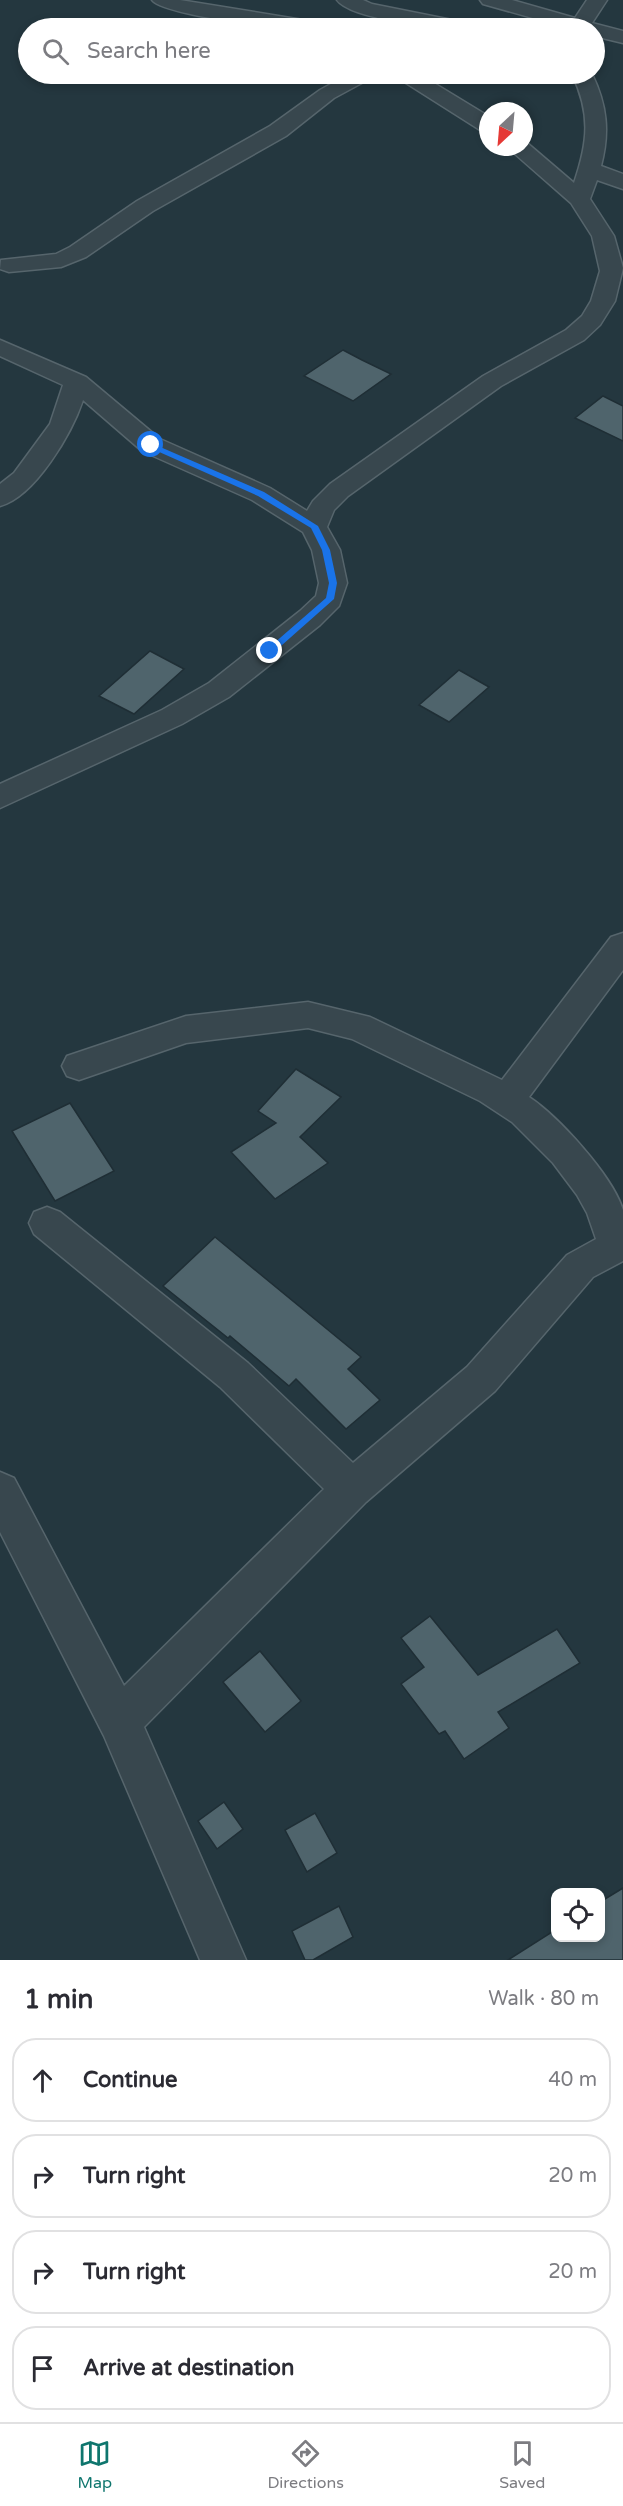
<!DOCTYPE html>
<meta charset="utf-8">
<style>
:root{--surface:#fff;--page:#f2f2f3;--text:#2b2b33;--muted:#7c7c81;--line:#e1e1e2;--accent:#0f766e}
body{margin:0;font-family:"Varela Round",sans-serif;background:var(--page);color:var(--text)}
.controls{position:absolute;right:18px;bottom:18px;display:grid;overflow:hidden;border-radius:12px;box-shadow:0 3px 9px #0003}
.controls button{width:54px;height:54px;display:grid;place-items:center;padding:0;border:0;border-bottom:2px solid var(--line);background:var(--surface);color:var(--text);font:30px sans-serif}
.compass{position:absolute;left:479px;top:102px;width:54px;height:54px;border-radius:50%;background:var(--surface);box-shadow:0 3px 9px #0003;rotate:206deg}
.stop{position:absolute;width:18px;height:18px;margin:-14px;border:4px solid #1a73e8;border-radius:50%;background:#fff}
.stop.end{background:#1a73e8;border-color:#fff;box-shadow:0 2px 6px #0008}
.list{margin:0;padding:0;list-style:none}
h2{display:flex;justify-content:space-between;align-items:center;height:78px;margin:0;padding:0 24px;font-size:26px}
h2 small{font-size:20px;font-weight:400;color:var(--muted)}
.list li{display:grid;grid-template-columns:39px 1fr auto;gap:18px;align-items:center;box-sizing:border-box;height:84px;margin:0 12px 12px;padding:0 12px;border:2px solid var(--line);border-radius:24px}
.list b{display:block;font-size:22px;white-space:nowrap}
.list em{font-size:20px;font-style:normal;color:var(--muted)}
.icon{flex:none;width:33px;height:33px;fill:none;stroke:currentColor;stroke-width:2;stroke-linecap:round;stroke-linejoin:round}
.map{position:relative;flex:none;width:623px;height:1960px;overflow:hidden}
.search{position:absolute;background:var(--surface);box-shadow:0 3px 9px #0003;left:18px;right:18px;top:18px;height:66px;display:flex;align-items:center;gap:15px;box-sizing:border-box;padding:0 21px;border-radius:33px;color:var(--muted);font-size:22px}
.sheet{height:462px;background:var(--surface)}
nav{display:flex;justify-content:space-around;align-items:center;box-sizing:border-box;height:84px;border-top:2px solid var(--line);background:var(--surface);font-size:16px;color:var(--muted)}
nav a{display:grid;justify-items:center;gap:3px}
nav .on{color:var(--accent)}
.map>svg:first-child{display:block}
.building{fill:#4f646c;stroke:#1f2e35;stroke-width:1.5}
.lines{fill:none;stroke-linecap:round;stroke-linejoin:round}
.minor-casing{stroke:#56656c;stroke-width:3}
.minor{fill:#38474e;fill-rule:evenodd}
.route{fill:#1a73e8}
</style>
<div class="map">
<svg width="623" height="1960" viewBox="0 0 623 1960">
<rect width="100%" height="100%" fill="#24373f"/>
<path class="building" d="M343 350 362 360 391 374 353 401 304 376Z
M603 396 623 406V441L575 418Z
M150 651 184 669 134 714 99 696Z
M459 670 489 687 449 722 419 705Z
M296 1069 341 1097 300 1137 328 1163 275 1199 231 1152 276 1123 258 1111Z
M70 1103 114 1171 55 1201 12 1131Z
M215 1237 361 1357 348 1369 380 1400 346 1429 296 1379 289 1386 230 1336 228 1338 163 1286Z
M430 1616 478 1675 557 1629 580 1663 498 1712 509 1728 464 1759 445 1731 439 1734 401 1684 424 1667 401 1638Z
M260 1651 301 1701 265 1732 223 1682Z
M224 1802 243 1829 217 1849 198 1821Z
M315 1813 337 1853 307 1872 285 1830Z
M623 1888V1960H508L555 1930V1938H600V1902Z
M339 1906 353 1937 313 1960H305L292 1931Z"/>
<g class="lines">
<g class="minor-casing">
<path id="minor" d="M152 0H180L309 21 316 23 319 27C301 34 162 15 152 0Z
M337 0H363L372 4 472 24 475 28C450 31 351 20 337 0Z
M480 0H512L575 18 587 0H607L592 23 623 31V43L594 36V28H568L483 4Z
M349 74H374L371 78 334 98 286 136 153 211 86 257 61 267 9 272 0 269 1 260 56 254 70 247 137 201 270 126 320 90Z
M395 74H419L488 116V131L480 130 398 78Z
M572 74H592C607 105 610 132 601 166L623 174V189L597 180 590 199 614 236 623 268 615 301 600 325 584 340 501 386 348 496 334 510 327 527 340 550 347 583 339 606 320 625 229 697 182 724 0 808V784L162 710 209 683 300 611 316 596 319 583 312 550 303 532 252 500 142 451 83 400C72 433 35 497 0 506V484L14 473 50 424 63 385 0 356V340L86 377 160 439 270 488 307 511 313 501 330 484 483 376 566 330 582 316 591 301 600 271 592 236 571 203 507 147H524L526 142 574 183C588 142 591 114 572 74Z
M623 933V970L529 1097C558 1116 613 1176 623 1210 623 1225 623 1246 623 1261L593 1277 495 1391 366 1502 144 1727 246 1960H200L104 1736 0 1532V1472L14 1478 124 1686 324 1489 220 1387 34 1234 29 1223 34 1212 47 1207 60 1212 248 1363 353 1463 467 1367 567 1255 596 1239 587 1213 577 1195 553 1163 512 1122 480 1101 352 1039 308 1028 186 1043 79 1080 67 1076 62 1066 67 1056 186 1016 308 1002 370 1017 502 1080 611 937Z"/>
</g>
<use href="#minor" class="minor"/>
</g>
<path class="route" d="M151 443 264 492 318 526 330 550 337 583 334 599 273 653 265 651 326 598 329 583 322 550 311 528 258 496 148 447 147 445Z"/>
</svg>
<div class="controls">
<button><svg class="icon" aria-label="locate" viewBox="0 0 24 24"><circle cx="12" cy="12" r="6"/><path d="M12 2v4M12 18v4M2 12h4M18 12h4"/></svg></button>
</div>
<svg class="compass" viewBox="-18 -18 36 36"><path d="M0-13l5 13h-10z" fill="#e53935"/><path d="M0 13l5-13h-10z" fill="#7c7c81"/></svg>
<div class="stop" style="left:151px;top:445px"></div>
<div class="stop end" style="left:270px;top:651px"></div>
<div class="search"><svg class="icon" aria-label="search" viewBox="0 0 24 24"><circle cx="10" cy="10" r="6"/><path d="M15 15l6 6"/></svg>Search here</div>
</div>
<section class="sheet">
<h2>1 min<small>Walk · 80 m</small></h2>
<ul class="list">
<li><svg class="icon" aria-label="ahead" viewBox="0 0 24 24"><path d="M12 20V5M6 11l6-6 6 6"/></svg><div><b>Continue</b></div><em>40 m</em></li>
<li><svg class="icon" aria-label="right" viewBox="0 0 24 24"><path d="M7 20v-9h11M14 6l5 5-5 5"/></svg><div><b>Turn right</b></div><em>20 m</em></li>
<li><svg class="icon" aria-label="right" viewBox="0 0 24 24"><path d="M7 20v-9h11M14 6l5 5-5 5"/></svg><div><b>Turn right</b></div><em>20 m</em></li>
<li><svg class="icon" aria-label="arrive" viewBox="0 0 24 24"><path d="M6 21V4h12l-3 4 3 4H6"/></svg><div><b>Arrive at destination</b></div></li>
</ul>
</section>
<nav>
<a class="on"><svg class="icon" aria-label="map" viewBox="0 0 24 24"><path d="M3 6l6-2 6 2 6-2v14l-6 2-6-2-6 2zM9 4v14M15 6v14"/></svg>Map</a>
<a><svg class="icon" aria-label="directions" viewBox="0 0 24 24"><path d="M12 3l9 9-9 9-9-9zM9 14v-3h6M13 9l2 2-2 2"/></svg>Directions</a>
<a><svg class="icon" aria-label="saved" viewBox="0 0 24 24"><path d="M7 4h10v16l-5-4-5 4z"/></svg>Saved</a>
</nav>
